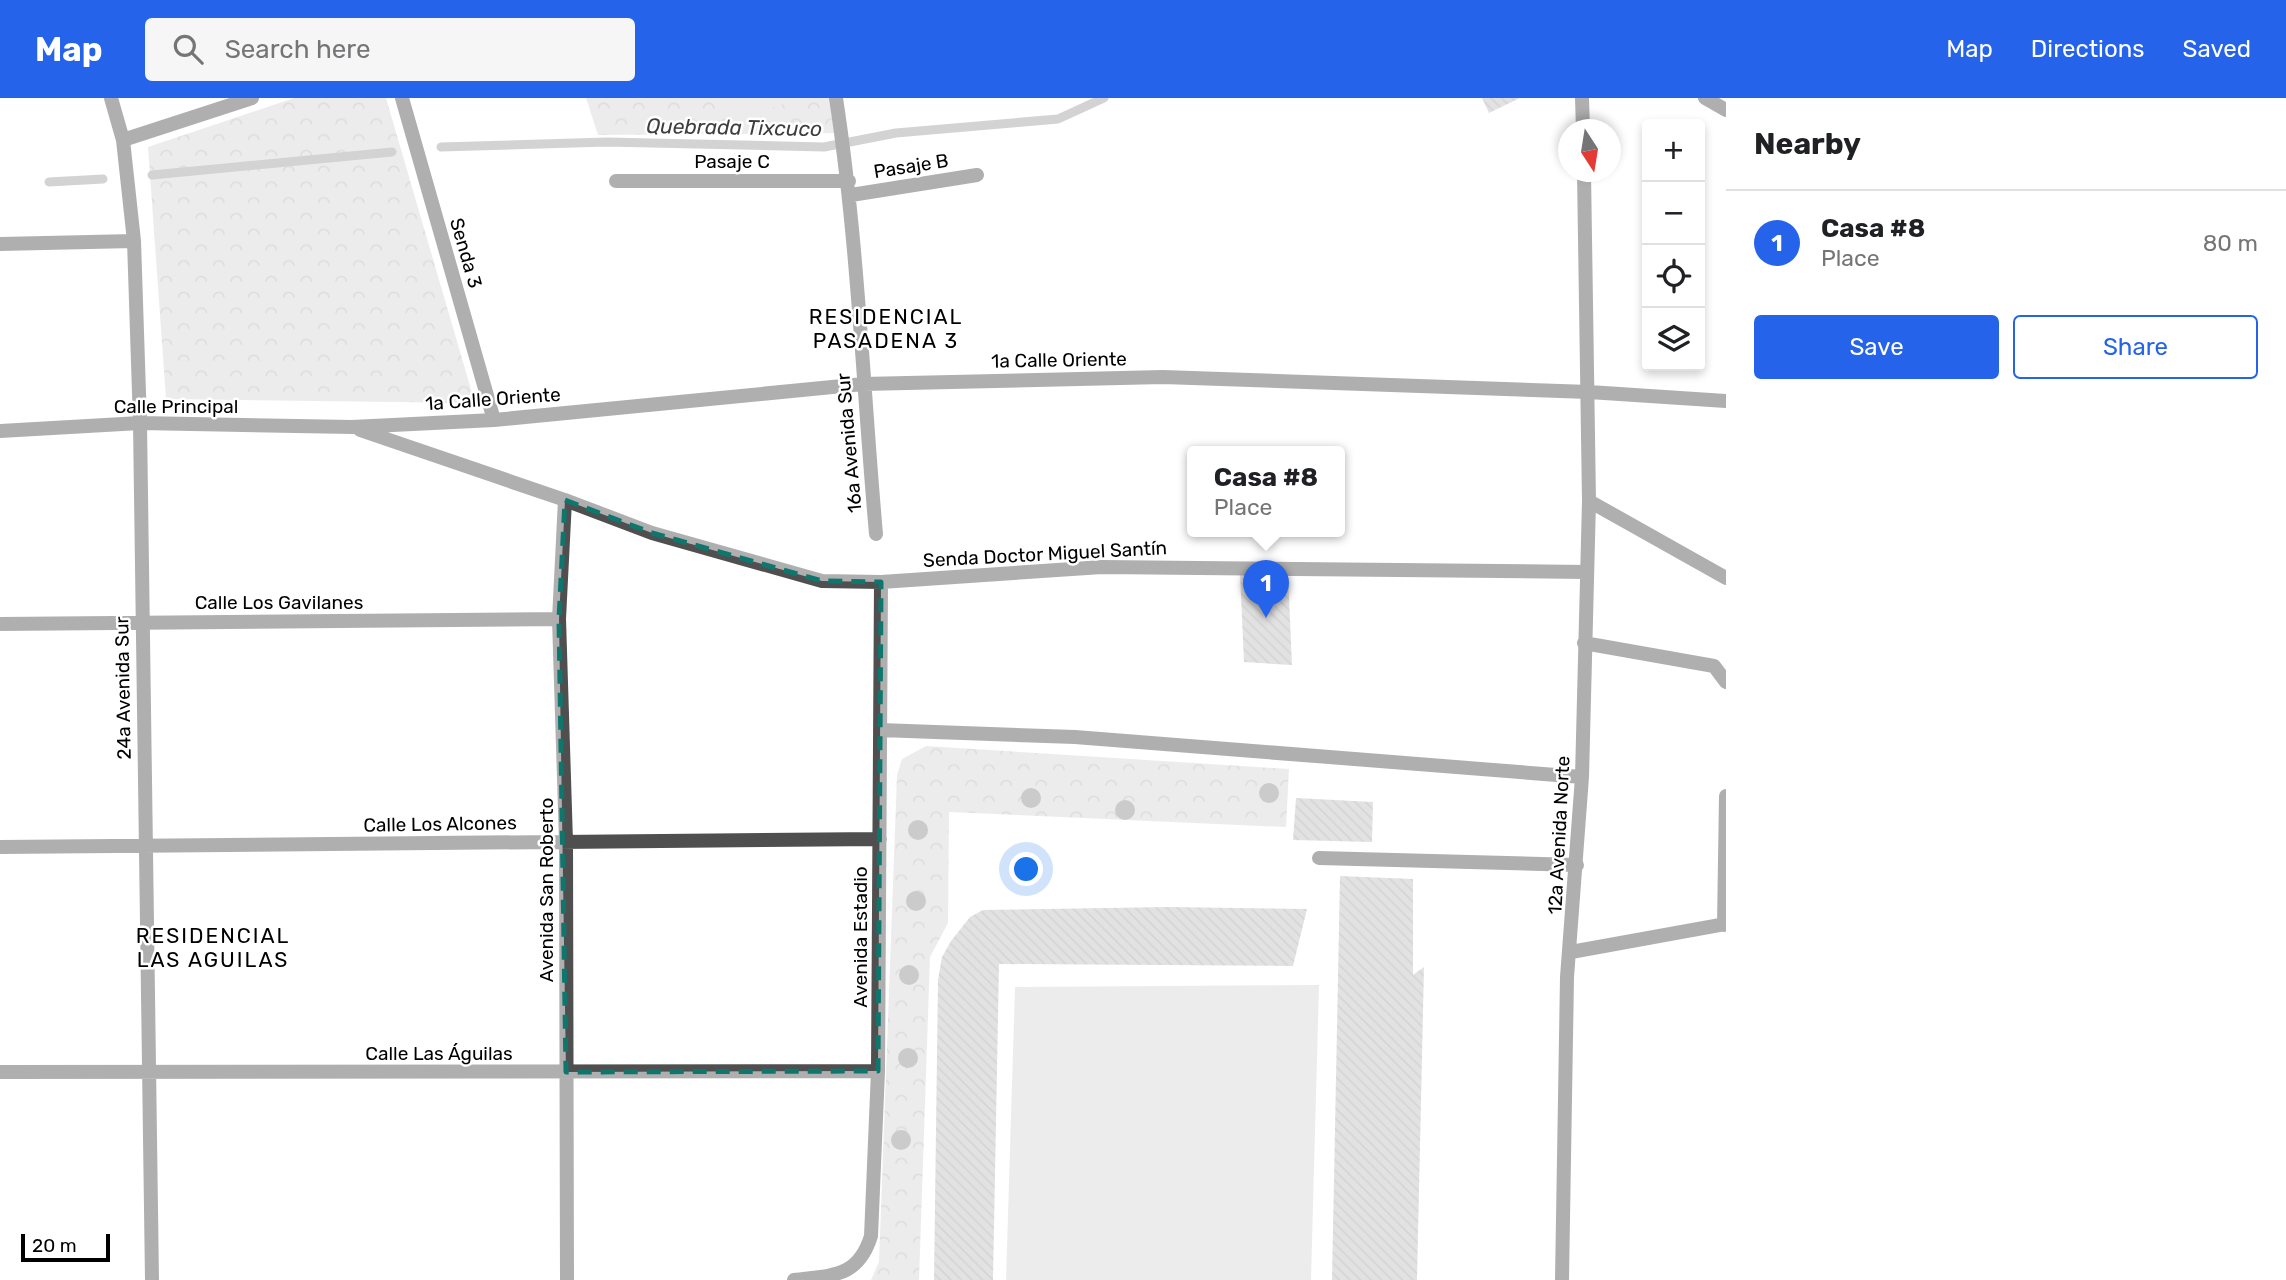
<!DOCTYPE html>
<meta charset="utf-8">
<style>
:root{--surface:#fff;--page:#f6f6f6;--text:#202124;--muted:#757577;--line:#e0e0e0;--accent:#2563eb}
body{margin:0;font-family:Rubik,sans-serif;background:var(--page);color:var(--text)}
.controls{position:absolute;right:21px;top:21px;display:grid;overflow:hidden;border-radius:7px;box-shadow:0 4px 10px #0003}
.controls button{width:63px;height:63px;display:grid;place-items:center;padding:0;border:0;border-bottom:2px solid var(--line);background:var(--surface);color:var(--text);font:35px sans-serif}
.compass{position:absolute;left:1558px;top:21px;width:63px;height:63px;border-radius:50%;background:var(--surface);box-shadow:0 4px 10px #0003;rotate:168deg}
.scale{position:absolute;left:21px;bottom:18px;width:89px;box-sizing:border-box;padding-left:7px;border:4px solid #000;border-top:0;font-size:19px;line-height:24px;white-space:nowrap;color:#000;-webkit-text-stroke:5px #fff;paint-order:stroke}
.you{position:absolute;left:1027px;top:772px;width:24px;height:24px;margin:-18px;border:5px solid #fff;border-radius:50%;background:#1a73e8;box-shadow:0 0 0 10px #1a73e833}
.badge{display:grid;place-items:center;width:46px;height:46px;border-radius:50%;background:var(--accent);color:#fff;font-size:23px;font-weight:700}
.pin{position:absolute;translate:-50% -58px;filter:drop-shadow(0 2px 4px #0008)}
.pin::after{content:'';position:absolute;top:37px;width:24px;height:21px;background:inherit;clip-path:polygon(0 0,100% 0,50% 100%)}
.popup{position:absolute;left:1187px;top:348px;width:158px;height:91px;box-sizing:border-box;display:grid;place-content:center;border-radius:7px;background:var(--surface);filter:drop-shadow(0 2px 5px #0005);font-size:23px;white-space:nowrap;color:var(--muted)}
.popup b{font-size:26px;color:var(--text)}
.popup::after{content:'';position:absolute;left:50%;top:100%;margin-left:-14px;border:14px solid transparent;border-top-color:var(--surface)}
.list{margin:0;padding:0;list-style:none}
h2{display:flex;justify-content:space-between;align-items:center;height:91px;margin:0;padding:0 28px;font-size:30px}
h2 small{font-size:23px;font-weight:400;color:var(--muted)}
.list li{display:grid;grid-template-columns:46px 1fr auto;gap:21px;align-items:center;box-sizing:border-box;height:105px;padding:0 28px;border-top:2px solid var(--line)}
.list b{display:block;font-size:26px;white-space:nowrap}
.list p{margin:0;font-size:23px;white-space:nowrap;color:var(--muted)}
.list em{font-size:23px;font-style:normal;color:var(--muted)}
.actions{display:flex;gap:14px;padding:21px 28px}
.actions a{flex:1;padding:16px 0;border:2px solid var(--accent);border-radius:7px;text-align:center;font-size:24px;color:var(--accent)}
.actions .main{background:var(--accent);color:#fff}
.icon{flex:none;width:38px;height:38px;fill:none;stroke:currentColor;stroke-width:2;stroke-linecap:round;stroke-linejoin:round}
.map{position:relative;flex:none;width:1726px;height:1182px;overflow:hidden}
header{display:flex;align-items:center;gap:42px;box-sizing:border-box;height:98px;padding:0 35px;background:var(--accent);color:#fff}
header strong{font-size:33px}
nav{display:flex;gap:38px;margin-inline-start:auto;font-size:24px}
.search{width:490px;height:63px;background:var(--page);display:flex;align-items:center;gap:18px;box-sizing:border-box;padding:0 24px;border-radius:7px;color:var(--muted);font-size:26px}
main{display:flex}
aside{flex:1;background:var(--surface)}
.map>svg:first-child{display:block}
.park{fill:url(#park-crowns)}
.pitch{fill:#d6d6d6}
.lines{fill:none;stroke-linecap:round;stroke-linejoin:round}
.stream{stroke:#9d9d9d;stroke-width:9}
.building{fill:url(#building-back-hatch)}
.lane{stroke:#4f4f4f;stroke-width:14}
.street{stroke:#4f4f4f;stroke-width:14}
.tree{fill:#8c8c8c}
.marked{fill:none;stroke:#0f766e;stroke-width:5;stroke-dasharray:14 9;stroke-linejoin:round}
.labels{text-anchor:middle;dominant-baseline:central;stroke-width:5;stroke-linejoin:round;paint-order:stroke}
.street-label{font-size:19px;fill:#000;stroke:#fff}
.water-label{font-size:21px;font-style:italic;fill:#3e3e3e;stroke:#fff}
.neighbourhood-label{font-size:21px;letter-spacing:2px;fill:#000;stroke:#fff}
</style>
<header>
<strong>Map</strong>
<div class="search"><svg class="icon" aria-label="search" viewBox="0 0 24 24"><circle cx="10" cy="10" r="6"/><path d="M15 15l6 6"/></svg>Search here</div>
<nav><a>Map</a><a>Directions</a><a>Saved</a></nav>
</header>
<main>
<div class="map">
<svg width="1726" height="1182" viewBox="0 0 1726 1182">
<defs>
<pattern id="park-crowns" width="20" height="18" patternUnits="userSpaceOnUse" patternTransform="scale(1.75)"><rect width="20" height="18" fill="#d6d6d6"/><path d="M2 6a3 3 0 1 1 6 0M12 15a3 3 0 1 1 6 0" fill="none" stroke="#b6b6b6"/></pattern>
<pattern id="building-back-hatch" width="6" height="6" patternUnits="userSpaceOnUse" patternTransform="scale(1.75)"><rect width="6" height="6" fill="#bfbfbf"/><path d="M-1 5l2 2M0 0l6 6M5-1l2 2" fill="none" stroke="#a2a2a2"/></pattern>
</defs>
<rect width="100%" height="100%" fill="#fff"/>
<path class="park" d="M294 0H386L475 305 166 301 148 49Z
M586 0H836L842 35 598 37Z
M926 648 1289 671 1286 729 949 714 948 825 930 859 919 1182H871L879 1164 897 677 902 661Z"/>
<path class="pitch" d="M733 0H801L740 21Z
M1319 887 1311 1182H1006L1015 889Z"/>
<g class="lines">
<path class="stream" d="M441 49 607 44 824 49 896 35 1058 21 1104 0
M152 77 392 54
M49 84 103 81"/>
</g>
<path class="building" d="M1482 0H1520L1489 15Z
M1240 476H1288L1292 567 1244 564Z
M1296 700 1373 704 1372 744 1293 742Z
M1340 778 1413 781V877L1424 869 1417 1182H1332Z
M1168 809 1307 811 1293 868 999 866 993 1182H934L938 882 942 859 951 843 970 819 983 812Z"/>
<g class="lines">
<path class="lane" d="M1319 760 1577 767"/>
<path class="street" d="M111 0 123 42 134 143 140 325 152 1182
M402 0 494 322
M836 0C858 144 863 290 876 436
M1582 0 1583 32
M1705 0 1726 12
M123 42 252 0
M616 83H849
M851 97 977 77
M0 146 134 143
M360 332 565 402 652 435 822 483 881 484 1102 469 1587 474
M0 333 140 325 352 329 494 322 863 286 1163 279 1589 294 1726 303
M565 402 559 521 566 744 567 1182
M1589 403 1726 480
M0 526 559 521
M1584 545 1714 568 1726 584
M880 632 1075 639 1582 679
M0 749 880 741
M1724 827 1726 698
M1571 854 1726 826
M0 974 878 973
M794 1182C832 1177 858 1180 871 1138L878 973 881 484
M1562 1182 1567 879 1582 679 1589 403 1584 74"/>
</g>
<g class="tree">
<circle cx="1269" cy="695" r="10"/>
<circle cx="1031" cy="700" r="10"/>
<circle cx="1125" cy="712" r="10"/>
<circle cx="918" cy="732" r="10"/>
<circle cx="916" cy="803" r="10"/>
<circle cx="909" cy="877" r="10"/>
<circle cx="908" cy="960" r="10"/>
<circle cx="901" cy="1042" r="10"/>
</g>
<path d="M0 0H1726V1182H0ZM565 402 652 435 822 483 881 484 878 973 566 974 559 521Z" fill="#fff" fill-opacity=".55" fill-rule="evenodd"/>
<path class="marked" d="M565 402 652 435 822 483 881 484 878 973 566 974 559 521Z"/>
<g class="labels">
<g class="street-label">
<text x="732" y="63">Pasaje C</text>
<text transform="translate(911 68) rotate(-9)">Pasaje B</text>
<text transform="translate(466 155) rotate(74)">Senda 3</text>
<text transform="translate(1059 262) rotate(-1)">1a Calle Oriente</text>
<text transform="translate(493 301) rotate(-4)">1a Calle Oriente</text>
<text x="176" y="308">Calle Principal</text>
<text transform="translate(849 345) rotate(-95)">16a Avenida Sur</text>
<text transform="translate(1045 456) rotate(-3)">Senda Doctor Miguel Santín</text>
<text x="279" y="504">Calle Los Gavilanes</text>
<text transform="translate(123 590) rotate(-91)">24a Avenida Sur</text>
<text transform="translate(440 726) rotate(-1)">Calle Los Alcones</text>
<text transform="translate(1559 737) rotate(-87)">12a Avenida Norte</text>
<text transform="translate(546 792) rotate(-90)">Avenida San Roberto</text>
<text transform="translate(860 839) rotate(-90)">Avenida Estadio</text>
<text x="439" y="955">Calle Las Águilas</text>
</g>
<g class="water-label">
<text transform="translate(734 29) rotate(1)">Quebrada Tixcuco</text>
</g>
<g class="neighbourhood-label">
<text x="886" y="218">RESIDENCIAL<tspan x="886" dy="24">PASADENA 3</tspan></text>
<text x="213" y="837">RESIDENCIAL<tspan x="213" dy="24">LAS AGUILAS</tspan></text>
</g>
</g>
</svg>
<div class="controls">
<button>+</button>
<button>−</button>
<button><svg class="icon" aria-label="locate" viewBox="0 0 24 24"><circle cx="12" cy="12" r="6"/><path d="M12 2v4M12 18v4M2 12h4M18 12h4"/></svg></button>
<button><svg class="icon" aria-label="layers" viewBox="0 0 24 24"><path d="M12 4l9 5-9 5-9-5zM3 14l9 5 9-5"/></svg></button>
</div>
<svg class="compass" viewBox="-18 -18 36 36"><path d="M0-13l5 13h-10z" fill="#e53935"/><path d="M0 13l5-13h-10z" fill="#757577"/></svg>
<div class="scale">20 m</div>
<div class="you"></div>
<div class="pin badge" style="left:1266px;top:520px">1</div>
<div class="popup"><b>Casa #8</b>Place</div>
</div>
<aside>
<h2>Nearby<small></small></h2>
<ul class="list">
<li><span class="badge">1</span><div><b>Casa #8</b><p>Place</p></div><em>80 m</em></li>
</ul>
<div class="actions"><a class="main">Save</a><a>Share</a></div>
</aside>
</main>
